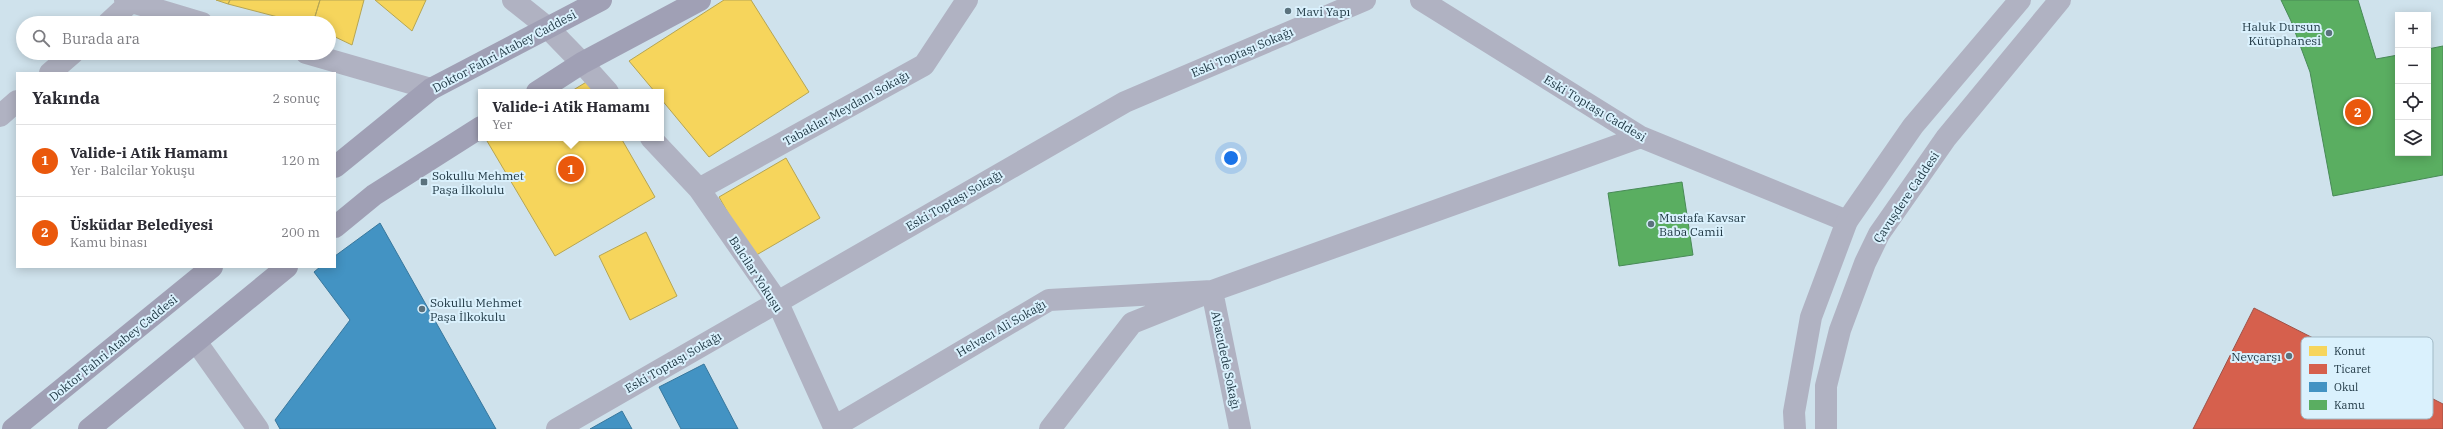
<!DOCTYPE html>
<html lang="tr">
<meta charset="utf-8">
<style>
:root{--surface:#fff;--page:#f7f7f7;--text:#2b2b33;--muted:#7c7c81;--line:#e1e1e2;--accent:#ea580c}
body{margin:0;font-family:"IBM Plex Serif",serif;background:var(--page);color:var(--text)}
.controls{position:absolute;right:12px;top:12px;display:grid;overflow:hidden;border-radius:0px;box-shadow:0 2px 10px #0003}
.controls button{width:36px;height:36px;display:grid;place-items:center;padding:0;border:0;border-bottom:1px solid var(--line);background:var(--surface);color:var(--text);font:20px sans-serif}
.you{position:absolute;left:1231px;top:158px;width:14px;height:14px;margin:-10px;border:3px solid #fff;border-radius:50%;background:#1a73e8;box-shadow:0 0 0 6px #1a73e833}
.badge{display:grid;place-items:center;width:26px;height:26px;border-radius:50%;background:var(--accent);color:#fff;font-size:13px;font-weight:700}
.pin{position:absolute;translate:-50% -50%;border:2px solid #fff;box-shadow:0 1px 4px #0006}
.popup{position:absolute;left:478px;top:89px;width:186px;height:52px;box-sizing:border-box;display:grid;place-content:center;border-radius:0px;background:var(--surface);filter:drop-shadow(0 1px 3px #0005);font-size:13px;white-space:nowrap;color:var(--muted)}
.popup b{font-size:15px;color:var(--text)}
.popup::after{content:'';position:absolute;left:50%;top:100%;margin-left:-8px;border:8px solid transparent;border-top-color:var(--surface)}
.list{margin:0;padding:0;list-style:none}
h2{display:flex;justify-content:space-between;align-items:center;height:52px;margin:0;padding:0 16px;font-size:17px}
h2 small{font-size:13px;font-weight:400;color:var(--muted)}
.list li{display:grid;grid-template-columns:26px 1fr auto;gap:12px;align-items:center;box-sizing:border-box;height:72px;padding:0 16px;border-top:1px solid var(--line)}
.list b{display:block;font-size:15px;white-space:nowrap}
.list p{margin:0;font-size:13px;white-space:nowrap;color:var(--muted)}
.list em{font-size:13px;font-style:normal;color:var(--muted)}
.icon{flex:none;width:22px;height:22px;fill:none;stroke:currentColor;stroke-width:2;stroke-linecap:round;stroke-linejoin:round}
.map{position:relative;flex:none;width:2443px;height:429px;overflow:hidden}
.search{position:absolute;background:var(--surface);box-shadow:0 2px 10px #0003;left:16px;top:16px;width:320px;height:44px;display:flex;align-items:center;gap:10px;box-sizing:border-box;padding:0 14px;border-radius:22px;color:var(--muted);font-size:15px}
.panel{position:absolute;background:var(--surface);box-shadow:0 2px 10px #0003;left:16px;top:72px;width:320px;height:196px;border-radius:0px}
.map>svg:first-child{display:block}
.homes{fill:#f6d55c;stroke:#b5a554}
.shops{fill:#d6604d;stroke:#9e5349}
.schools{fill:#4393c3;stroke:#38779c}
.public{fill:#5aae61;stroke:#488a57}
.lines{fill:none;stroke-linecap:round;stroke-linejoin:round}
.minor{stroke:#b0b2c2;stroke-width:22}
.tertiary{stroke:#b0b2c2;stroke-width:22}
.primary{stroke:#a0a0b5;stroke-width:22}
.poi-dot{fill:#5b727d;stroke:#daf1fd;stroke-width:1.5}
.labels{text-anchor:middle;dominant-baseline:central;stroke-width:4;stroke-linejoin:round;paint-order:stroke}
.poi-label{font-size:12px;fill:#1d3541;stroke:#daf1fd;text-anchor:start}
.street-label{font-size:12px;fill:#1d3541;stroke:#daf1fd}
.key{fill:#daf1fd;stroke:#a1b9c5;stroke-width:1}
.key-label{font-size:11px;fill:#1d3541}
</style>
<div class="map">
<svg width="2443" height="429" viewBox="0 0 2443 429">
<rect width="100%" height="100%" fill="#cfe2ec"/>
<path class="homes" d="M216 0H230L228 4Z
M230 0H320L313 23H301L228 4Z
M320 0H364L352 45 329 34V23H313Z
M375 0H426L412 31Z
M724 0H751L809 92 709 157 661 99V92H655L629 61Z
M588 81 595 92H570Z
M492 138H621L655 197 555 256 487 141Z
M786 158 820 218 753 257 719 197Z
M646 232 677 296 630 320 599 256Z"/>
<path class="shops" d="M2254 308 2443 404V429H2193Z"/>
<path class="schools" d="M380 223 496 429H280L275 420 350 320 314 272 320 267H335V256Z
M704 364 738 429H681L659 387Z
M622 411 632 429H590Z"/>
<path class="public" d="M2281 0H2358L2376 59 2398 55V153H2428V49L2443 46V175L2333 196 2310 72 2291 21Z
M1682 182 1693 255 1619 266 1608 193Z"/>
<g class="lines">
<path class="minor" d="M125 0 202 23
M1421 0 1641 137 1847 221
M108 23 133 0
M306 53 431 89
M582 63 608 92
M50 73 73 53
M0 116 17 101
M651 138 699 189 777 301 834 427 1049 300 1212 291
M699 189 924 65 967 0
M1212 291 1240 429
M197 343 258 429
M557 429 1125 102 1365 0
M1050 429 1132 323 1212 291 1641 137"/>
<path class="tertiary" d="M513 0 547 27 582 63
M1795 429 1794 412 1811 317 1847 221 1913 126 2020 0
M1826 429V386L1840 330 1865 263 1879 234 1946 138 2060 0"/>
<path class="primary" d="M537 92 582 63 700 0
M335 167 431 89 601 0
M335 227 374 195 481 127
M13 429 212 267
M89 429 287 267"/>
</g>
<g class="poi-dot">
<circle cx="1288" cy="11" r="4"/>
<circle cx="2329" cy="33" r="4"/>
<rect x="420" y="178" width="8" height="8" rx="2"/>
<circle cx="1651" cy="224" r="4"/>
<circle cx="422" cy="309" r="4"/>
<circle cx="2289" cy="356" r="4"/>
</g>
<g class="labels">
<g class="poi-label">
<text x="1296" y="11">Mavi Yapı</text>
<text x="2321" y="26" text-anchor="end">Haluk Dursun<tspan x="2321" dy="14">Kütüphanesi</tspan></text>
<text x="432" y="175">Sokullu Mehmet<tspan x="432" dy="14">Paşa İlkolulu</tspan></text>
<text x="1659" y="217">Mustafa Kavsar<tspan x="1659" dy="14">Baba Camii</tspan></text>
<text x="430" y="302">Sokullu Mehmet<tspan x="430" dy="14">Paşa İlkokulu</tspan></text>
<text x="2281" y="356" text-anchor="end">Nevçarşı</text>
</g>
<g class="street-label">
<text transform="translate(504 51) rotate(-28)">Doktor Fahri Atabey Caddesi</text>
<text transform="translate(1242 52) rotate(-23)">Eski Toptaşı Sokağı</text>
<text transform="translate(846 108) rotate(-29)">Tabaklar Meydanı Sokağı</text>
<text transform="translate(1595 108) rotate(31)">Eski Toptaşı Caddesi</text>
<text transform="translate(1906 197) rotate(-56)">Çavuşdere Caddesi</text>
<text transform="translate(954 200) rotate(-30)">Eski Toptaşı Sokağı</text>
<text transform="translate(756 274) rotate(57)">Balcilar Yokuşu</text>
<text transform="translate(1001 328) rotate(-30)">Helvacı Ali Sokağı</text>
<text transform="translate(113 348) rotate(-39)">Doktor Fahri Atabey Caddesi</text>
<text transform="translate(1226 360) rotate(78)">Abacıdede Sokağı</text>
<text transform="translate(673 362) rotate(-30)">Eski Toptaşı Sokağı</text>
</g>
</g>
<rect x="2301" y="337" width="132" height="82" rx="6" class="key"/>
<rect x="2309" y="346" width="18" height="10" fill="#f6d55c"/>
<rect x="2309" y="364" width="18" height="10" fill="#d6604d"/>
<rect x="2309" y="382" width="18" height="10" fill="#4393c3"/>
<rect x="2309" y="400" width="18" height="10" fill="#5aae61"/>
<g class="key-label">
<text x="2334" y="355">Konut</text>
<text x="2334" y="373">Ticaret</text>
<text x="2334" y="391">Okul</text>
<text x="2334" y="409">Kamu</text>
</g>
</svg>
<div class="controls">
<button>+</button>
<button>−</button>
<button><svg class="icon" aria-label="locate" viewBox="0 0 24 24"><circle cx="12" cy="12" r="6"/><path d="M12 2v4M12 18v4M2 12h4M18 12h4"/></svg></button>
<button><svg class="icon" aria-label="layers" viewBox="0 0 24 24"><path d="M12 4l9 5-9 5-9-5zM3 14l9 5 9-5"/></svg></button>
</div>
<div class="you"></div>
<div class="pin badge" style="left:571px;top:169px">1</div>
<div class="popup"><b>Valide-i Atik Hamamı</b>Yer</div>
<div class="pin badge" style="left:2358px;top:112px">2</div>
<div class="search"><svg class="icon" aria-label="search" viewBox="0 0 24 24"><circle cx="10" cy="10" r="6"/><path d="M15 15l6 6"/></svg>Burada ara</div>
<section class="panel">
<h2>Yakında<small>2 sonuç</small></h2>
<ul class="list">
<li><span class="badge">1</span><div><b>Valide-i Atik Hamamı</b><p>Yer · Balcilar Yokuşu</p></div><em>120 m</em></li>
<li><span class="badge">2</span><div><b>Üsküdar Belediyesi</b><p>Kamu binası</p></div><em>200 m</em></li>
</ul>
</section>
</div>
